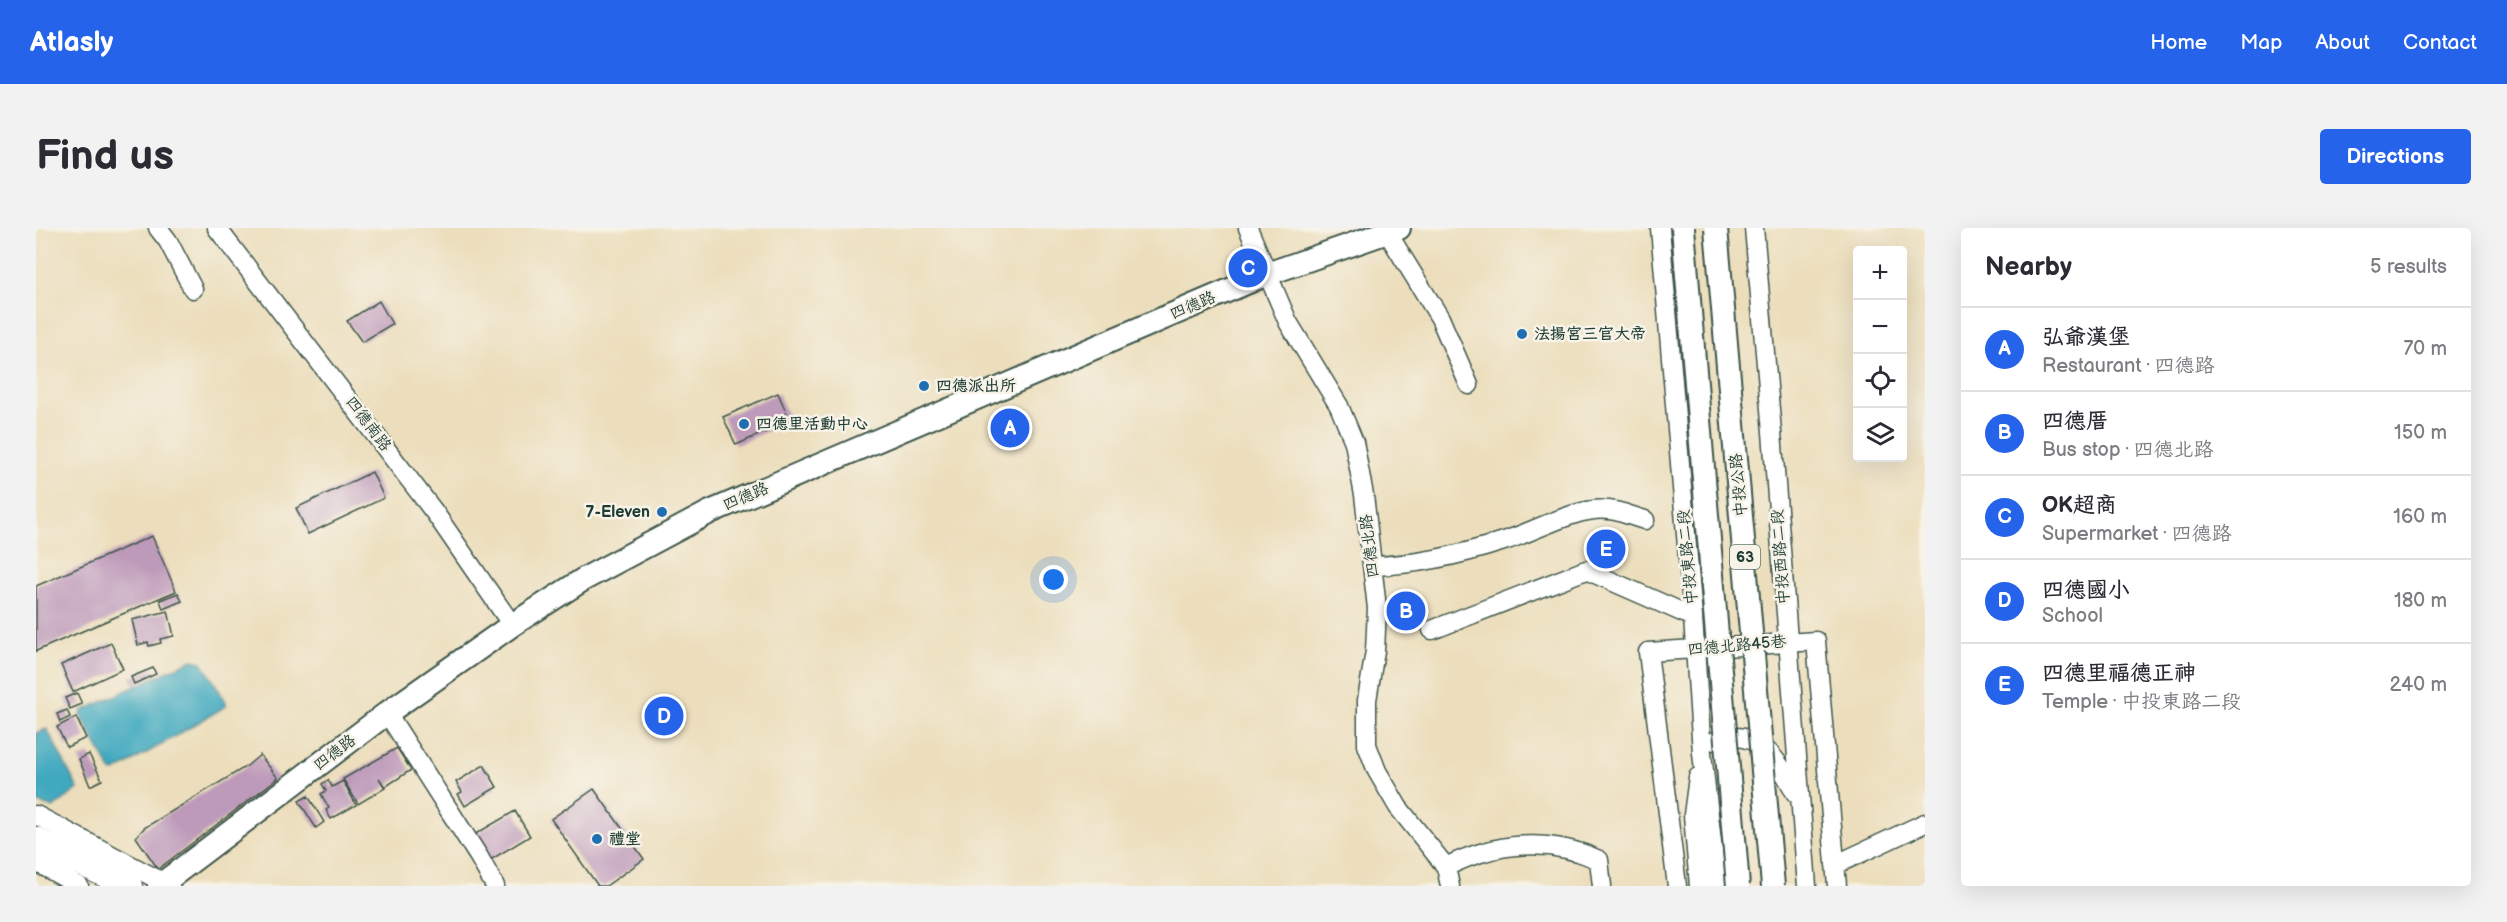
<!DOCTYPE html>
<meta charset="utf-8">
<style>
:root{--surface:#fff;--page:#f2f2f3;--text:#2b2b33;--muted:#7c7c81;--line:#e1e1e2;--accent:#2563eb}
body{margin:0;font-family:"Balsamiq Sans","LXGW WenKai TC",sans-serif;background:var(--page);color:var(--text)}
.controls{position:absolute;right:18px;top:18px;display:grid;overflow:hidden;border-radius:6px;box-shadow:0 6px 24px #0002}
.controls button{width:54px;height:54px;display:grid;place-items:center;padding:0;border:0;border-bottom:2px solid var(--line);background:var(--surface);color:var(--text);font:30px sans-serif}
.you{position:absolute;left:1018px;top:352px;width:21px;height:21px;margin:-15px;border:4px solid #fff;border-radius:50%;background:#1a73e8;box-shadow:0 0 0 9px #1a73e833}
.badge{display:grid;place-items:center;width:39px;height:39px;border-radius:50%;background:var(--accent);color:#fff;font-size:20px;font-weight:700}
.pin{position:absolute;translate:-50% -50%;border:3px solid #fff;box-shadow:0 2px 6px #0006}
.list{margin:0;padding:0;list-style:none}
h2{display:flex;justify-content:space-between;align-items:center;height:78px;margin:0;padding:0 24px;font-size:26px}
h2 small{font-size:20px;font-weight:400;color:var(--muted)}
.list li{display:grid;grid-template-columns:39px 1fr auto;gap:18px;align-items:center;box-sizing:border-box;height:84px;padding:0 24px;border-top:2px solid var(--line)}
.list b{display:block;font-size:22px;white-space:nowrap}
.list p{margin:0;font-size:20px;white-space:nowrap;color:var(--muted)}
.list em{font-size:20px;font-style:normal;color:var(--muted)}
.icon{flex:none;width:33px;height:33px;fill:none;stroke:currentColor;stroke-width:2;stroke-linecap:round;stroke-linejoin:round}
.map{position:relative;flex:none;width:1889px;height:658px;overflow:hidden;border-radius:6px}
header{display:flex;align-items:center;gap:36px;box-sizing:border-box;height:84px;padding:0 30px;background:var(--accent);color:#fff}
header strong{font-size:28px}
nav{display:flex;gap:33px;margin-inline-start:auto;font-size:21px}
.intro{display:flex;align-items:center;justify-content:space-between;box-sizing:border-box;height:144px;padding:0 36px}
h1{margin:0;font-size:42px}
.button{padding:15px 27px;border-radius:6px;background:var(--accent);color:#fff;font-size:21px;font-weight:700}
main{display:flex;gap:36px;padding:0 36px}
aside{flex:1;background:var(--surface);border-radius:6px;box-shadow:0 6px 24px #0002}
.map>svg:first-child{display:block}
.water{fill:#3fa9bf;stroke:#2f737a;stroke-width:1.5}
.building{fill:#bd9aba}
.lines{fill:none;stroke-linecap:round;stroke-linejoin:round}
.minor-casing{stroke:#3e5548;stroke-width:21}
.major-casing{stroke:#3e5548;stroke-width:26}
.highway-casing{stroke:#3e5548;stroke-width:28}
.minor{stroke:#fff;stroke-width:18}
.major{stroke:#fff;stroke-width:22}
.highway{stroke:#fff;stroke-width:26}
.major-bridge-casing{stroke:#3e5548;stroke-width:26;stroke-linecap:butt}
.major-bridge{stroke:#fff;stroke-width:22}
.poi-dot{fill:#1f6fb2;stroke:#f7f3e8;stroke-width:2}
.labels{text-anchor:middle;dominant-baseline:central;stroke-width:5;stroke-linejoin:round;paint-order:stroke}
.shield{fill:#f7f3e8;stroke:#60746a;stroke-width:1.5}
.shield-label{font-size:15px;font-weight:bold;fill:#1f3d34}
.street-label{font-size:16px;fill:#1f3d34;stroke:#f7f3e8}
.poi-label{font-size:16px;font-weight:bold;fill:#1f3d34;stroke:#f7f3e8;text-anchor:start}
</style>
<header>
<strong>Atlasly</strong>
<nav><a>Home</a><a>Map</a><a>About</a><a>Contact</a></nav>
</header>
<div class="intro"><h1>Find us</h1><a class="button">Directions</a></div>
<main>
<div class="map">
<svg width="1889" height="658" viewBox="0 0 1889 658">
<rect width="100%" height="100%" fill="#f7f3e8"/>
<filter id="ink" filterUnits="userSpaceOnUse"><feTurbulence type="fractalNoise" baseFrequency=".0167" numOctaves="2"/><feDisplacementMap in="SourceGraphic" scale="12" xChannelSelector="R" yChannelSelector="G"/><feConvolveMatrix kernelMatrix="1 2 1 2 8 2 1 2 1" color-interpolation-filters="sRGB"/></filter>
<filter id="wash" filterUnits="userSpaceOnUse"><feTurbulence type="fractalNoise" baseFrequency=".008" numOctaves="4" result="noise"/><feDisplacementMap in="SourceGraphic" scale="24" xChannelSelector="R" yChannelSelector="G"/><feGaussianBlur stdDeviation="1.35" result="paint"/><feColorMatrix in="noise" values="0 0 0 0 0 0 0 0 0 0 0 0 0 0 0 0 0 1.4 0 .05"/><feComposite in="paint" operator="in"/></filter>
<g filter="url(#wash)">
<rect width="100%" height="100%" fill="#ecdebc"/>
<path class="water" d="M156 432 166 434 190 474V478L79 544 75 543 45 488 46 483Z
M11 501 42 561 17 580 0 574V505Z"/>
<g id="blocks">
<path class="building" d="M343 73 356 96 326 114 311 93Z
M742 165 754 193 700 217 687 189Z
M336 244 348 270 272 306 260 280Z
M116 308 140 363 0 423V358Z
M142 365 146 373 127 381 124 372Z
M132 383 138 408 124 411 125 415 113 418 112 414 102 417 96 392Z
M75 415 87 441 37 464 25 437Z
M117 440 120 446 98 456 95 449Z
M41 465 46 476 34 481 29 470Z
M31 482 34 489 24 494 21 486Z
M40 489 50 510 31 519 21 499Z
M361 520 375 542 349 559 343 550 349 560 322 576 307 551Z
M53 526 66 552 54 558 43 531Z
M224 527 242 550 122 641 100 609 108 600 211 538Z
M448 537 461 559 429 578 422 566 426 564 420 554Z
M292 552 296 559 307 553 320 577 295 591 290 582 293 580 285 566 290 563 286 556Z
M558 561 608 631 570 658H562L515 591Z
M272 568 288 594 280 600 263 573Z
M479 583 494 608 451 634 436 608Z"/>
</g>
</g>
<g filter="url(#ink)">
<use href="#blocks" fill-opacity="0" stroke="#3e5548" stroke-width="1.5"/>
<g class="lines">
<g class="minor-casing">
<path id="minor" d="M122 0 132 13 157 61
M181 0 399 285 476 397
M1212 0 1252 94 1303 178 1318 214 1328 267 1341 380 1339 423 1331 472V517L1341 543 1362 579 1410 639 1414 658
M1624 0 1657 389 1666 525 1681 658
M1718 0 1736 204 1771 658
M1351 4 1404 90 1433 157
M1336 338C1381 337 1425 327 1468 313 1498 304 1541 278 1573 282 1585 283 1597 289 1609 292
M1396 402 1550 342 1657 389
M351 485 443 629 459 658
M1679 513C1722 497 1743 533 1760 566
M1662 549 1657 587 1663 658
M0 587 134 658
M0 634 43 658
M1799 637 1889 595
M1410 639C1459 614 1513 609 1563 632L1566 658
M1641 658 1612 424 1780 413 1801 658"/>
</g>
<g class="major-casing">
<path id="major" d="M123 658 351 485 476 397 548 351 674 284 1231 46 1363 0"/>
</g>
<g class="highway-casing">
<path id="highway" d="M0 612 93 658"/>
</g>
<use href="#minor" class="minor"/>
<use href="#major" class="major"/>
<use href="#highway" class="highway"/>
<g class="major-bridge-casing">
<path id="major-bridge" d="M1647 0 1702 658
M1680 0 1737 658"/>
</g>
<use href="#major-bridge" class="major-bridge"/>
</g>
</g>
<g class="poi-dot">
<circle cx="1486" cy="106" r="6"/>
<circle cx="888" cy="158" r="6"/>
<circle cx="708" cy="196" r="6"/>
<circle cx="626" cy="284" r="6"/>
<circle cx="561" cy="611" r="6"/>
</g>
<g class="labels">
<rect class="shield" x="1694" y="317" width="30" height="24" rx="4.5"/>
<g class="shield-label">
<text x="1709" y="329">63</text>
</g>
<g class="street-label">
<text transform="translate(1157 78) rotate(-23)">四德路</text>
<text transform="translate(332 196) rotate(53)">四德南路</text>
<text transform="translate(1703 257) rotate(-95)">中投公路</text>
<text transform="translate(710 269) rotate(-23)">四德路</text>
<text transform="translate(1334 318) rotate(-97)">四德北路</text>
<text transform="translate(1652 329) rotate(-95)">中投東路二段</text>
<text transform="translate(1745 329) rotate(-94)">中投西路二段</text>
<text transform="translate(1701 418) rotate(-5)">四德北路45巷</text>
<text transform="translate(299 525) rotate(-37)">四德路</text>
</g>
<g class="poi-label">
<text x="1498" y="106">法揚宮三官大帝</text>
<text x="900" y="158">四德派出所</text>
<text x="720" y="196">四德里活動中心</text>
<text x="614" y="284" text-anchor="end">7-Eleven</text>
<text x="573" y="611">禮堂</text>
</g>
</g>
</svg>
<div class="controls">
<button>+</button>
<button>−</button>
<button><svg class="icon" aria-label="locate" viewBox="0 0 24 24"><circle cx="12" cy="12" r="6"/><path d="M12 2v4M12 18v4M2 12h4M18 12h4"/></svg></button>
<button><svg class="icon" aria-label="layers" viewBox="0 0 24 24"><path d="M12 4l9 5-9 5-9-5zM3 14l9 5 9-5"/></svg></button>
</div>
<div class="you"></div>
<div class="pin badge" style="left:974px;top:200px">A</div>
<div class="pin badge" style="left:1370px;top:383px">B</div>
<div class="pin badge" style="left:1212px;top:40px">C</div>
<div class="pin badge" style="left:628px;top:488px">D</div>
<div class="pin badge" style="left:1570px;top:321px">E</div>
</div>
<aside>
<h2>Nearby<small>5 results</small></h2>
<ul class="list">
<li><span class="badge">A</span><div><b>弘爺漢堡</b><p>Restaurant · 四德路</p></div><em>70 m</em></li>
<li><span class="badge">B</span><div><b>四德厝</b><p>Bus stop · 四德北路</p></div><em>150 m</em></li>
<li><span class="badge">C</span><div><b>OK超商</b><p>Supermarket · 四德路</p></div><em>160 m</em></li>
<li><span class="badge">D</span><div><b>四德國小</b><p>School</p></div><em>180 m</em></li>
<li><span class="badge">E</span><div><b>四德里福德正神</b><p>Temple · 中投東路二段</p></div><em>240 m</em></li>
</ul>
</aside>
</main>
